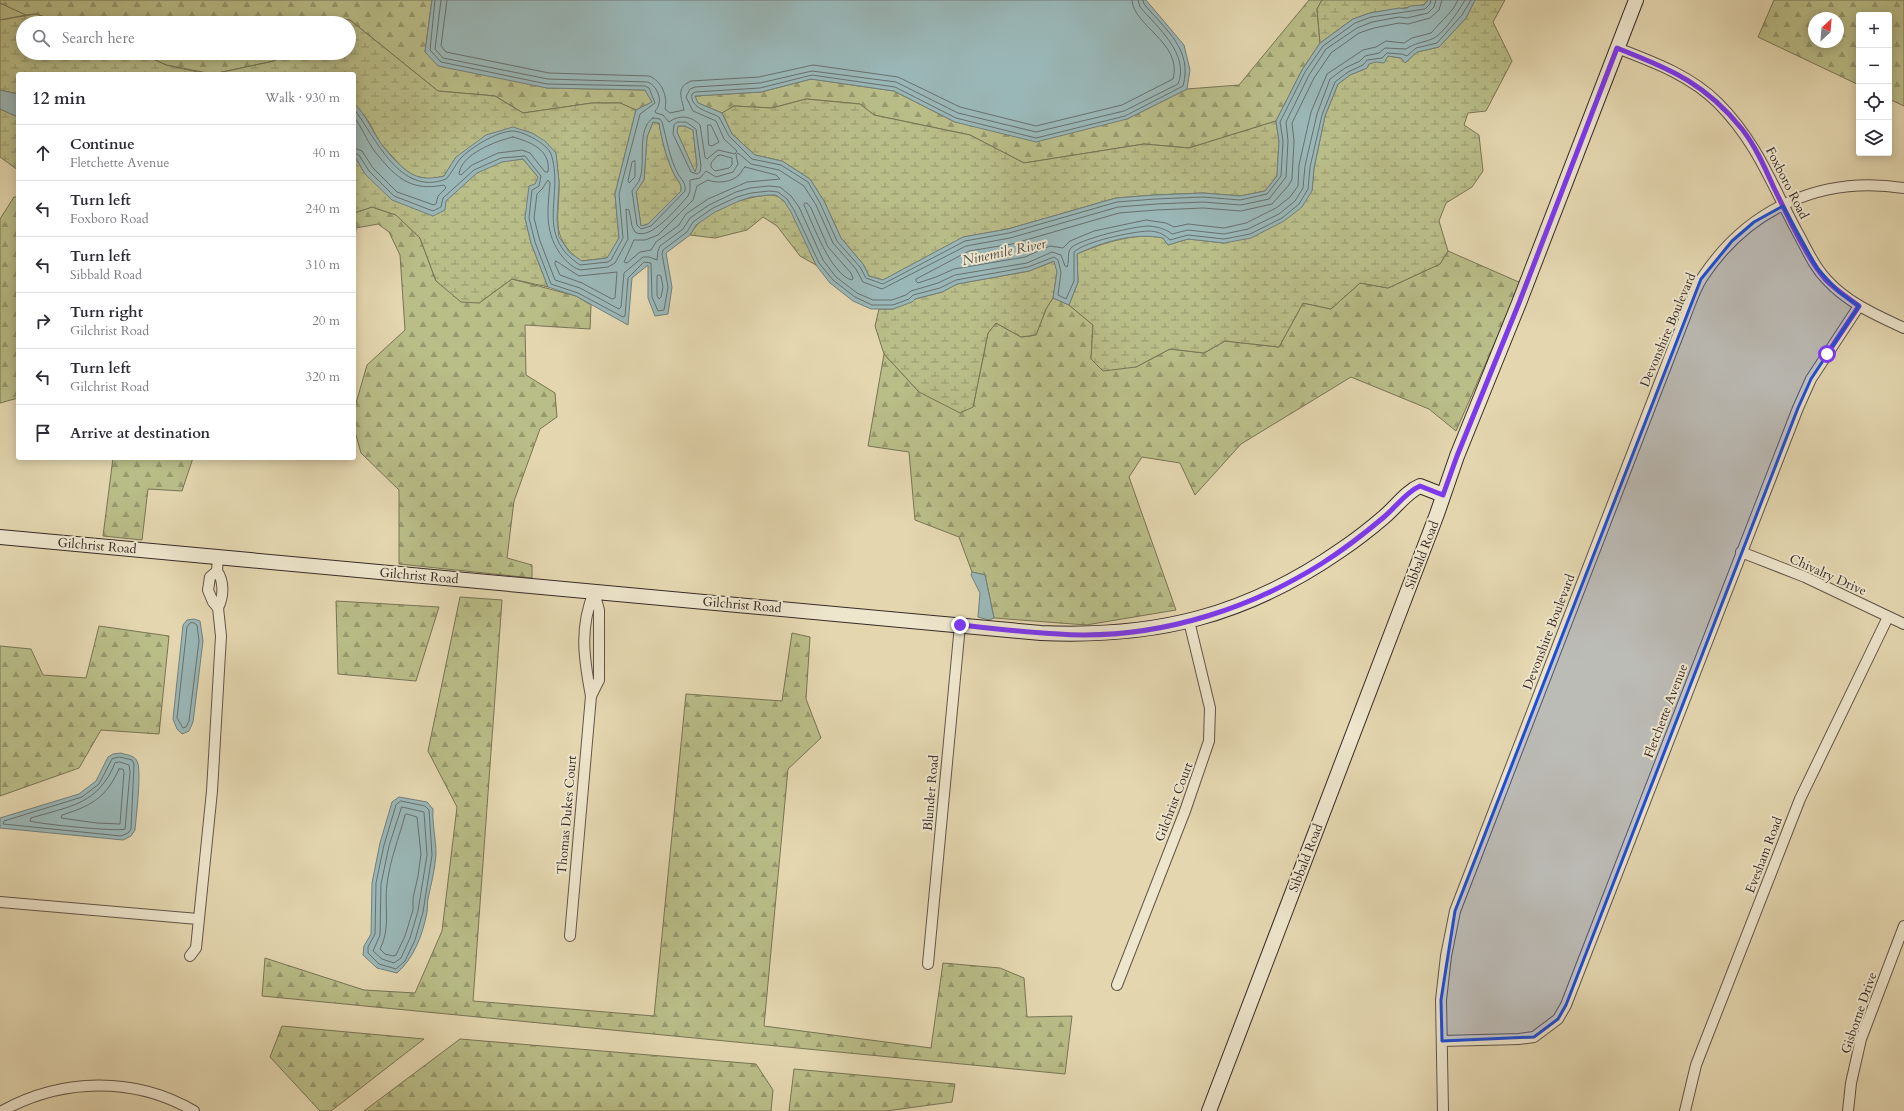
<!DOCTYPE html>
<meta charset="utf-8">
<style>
:root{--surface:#fff;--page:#f2f2f3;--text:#2b2b33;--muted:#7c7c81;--line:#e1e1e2}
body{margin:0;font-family:Cardo,serif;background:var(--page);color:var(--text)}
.controls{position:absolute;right:12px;top:12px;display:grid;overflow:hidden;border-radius:4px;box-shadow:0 2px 10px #0003}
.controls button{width:36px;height:36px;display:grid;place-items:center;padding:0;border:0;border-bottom:1px solid var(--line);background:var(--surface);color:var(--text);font:20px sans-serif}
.compass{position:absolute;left:1808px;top:12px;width:36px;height:36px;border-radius:50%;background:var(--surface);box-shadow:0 2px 10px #0003;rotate:26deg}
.stop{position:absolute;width:12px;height:12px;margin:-9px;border:3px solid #7c3aed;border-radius:50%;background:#fff}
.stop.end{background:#7c3aed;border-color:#fff;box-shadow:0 1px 4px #0008}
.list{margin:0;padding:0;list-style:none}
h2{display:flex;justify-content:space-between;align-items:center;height:52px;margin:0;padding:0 16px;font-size:17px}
h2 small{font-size:13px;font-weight:400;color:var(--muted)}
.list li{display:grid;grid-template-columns:26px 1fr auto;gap:12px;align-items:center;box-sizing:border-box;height:56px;padding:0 16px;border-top:1px solid var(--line)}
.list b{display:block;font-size:15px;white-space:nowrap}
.list p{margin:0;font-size:13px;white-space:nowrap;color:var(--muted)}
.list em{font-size:13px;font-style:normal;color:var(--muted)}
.icon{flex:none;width:22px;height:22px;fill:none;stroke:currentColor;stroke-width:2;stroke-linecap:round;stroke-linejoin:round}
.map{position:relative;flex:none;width:1904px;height:1111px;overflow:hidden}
.search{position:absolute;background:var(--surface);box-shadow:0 2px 10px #0003;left:16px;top:16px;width:340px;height:44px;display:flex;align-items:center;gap:10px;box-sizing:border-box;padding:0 14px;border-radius:22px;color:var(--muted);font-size:15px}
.panel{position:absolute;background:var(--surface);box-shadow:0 2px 10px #0003;left:16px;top:72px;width:340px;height:388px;border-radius:4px}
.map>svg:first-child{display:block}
.grass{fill:#b9bd88;stroke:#787456}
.forest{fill:url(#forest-firs);stroke:#787456;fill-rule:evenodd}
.wetland{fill:url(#wetland-marsh);stroke:#787456}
.water{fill:#9ab7b7;stroke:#727f7d;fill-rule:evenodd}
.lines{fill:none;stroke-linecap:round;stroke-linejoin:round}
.shore{stroke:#68706e;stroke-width:1}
.street-casing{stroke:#625548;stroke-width:12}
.secondary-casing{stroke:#372a25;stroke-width:16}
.street{stroke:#ede5cc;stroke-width:10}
.secondary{stroke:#ede5cc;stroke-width:14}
.route{stroke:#7c3aed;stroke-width:5}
.marked{fill:#1d4ed8;fill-opacity:0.2;stroke:#1d4ed8;stroke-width:3;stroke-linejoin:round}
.labels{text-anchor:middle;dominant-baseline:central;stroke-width:4;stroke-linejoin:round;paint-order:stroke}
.street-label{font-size:13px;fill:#372a25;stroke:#ede5cc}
.water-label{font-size:14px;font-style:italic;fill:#504d4a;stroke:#ede5cc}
</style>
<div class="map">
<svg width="1904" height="1111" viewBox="0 0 1904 1111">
<defs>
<pattern id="forest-firs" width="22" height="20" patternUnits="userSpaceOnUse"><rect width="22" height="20" fill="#b9bd88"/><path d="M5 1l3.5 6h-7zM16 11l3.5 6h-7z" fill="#979a6f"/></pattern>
<pattern id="wetland-marsh" width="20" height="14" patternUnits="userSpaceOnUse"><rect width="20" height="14" fill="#b9bd88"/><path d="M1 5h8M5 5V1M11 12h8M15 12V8" fill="none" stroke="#979a6f"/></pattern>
</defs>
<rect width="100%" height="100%" fill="#e4d7b0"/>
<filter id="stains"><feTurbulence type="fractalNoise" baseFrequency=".005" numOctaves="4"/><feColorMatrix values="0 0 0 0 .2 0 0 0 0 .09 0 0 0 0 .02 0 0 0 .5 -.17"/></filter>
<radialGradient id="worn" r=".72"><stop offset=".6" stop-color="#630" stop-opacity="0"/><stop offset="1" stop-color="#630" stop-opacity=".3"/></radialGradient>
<path class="grass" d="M0 3 26 15 0 20Z"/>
<path class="forest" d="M0 0H432L425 52 547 88 645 90 652 102 636 110 620 103H592L523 113 495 96 438 91 350 20 330 18 326 23H63L36 14 26 15 0 3Z
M1309 0H1322L1317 9 1320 43 1302 70 1276 121 1189 148 1144 144 1024 163 970 135 874 115 860 104 806 99 772 108 734 106 722 113 698 103 694 96 761 92 811 79 894 91 955 122 1127 119 1187 89 1239 85Z
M1774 0H1904V106L1889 99V15H1859V85L1758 37ZM1814 18H1838V42H1814Z
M140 53H289L274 61 213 74 166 65Z
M14 197H18V398L0 403V219Z
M372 207 396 215 420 238 436 281 479 303 512 279 576 296 591 305 590 329 525 325 526 375 555 393 557 417 540 429 514 501 507 558 532 565V578L399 564V490L361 453 354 428V410L367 365 405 330 400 255 389 232 378 224 356 228 354 250V213Z
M1448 251 1521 283 1456 431 1429 409 1351 377 1241 444 1195 495 1180 463 1142 457 1129 477 1176 610 1086 625 994 618 985 575 972 572 959 537 915 520 909 452 868 446 884 354 919 392 973 407 988 333 996 323 1021 337 1036 335 1046 309 1053 298 1069 305 1093 325 1091 359 1136 367 1170 349 1204 353 1225 341 1279 347 1303 303 1331 309 1360 283 1388 288 1440 264Z
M113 458H193L182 491 148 489 142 540 103 536Z
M460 597 502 600 473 1001 654 1016 686 694 782 701 792 633 810 637 806 699 821 738 788 769 764 1026 931 1048 943 963 1000 968 1024 978 1027 1017 1072 1016 1065 1074 262 996 265 958 364 990 415 993 442 931 457 807 428 751Z
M336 601 439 607 416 681 338 674Z
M99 626 169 636 159 734 101 730 79 768 0 796V646L31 649 43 675 86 678Z
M282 1026 424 1039 331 1111H320L270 1057Z
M460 1039 756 1064 773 1090 771 1111H364Z
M794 1069 955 1084 952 1102 886 1111H789Z"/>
<path class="wetland" d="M1322 0H1428L1424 5 1370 13 1353 19 1320 43 1317 9Z
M1475 0H1505L1493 22 1512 61 1486 111 1468 113 1464 125 1479 135 1483 171 1472 187 1446 203 1439 221 1448 251 1440 264 1388 288 1360 283 1331 309 1303 303 1279 347 1225 341 1204 353 1170 349 1136 367 1103 371 1091 359 1093 325 1069 305 1078 282 1077 254C1103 243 1135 232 1163 238L1168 245 1188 239 1224 243 1312 191 1314 168 1325 116 1338 84 1350 75 1367 68 1369 64 1388 56 1401 58 1405 63 1417 52 1439 47 1466 18Z
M36 14 63 23H23V53H140L166 65 207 74H18V94L0 90V20Z
M330 18 350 20 438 91 495 96 523 113 592 103H620L636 110 615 194 619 238 608 258 581 261C548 237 560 216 559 182 558 172 557 163 556 154L456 157 444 176 430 179 414 176 402 167 380 143 369 122 354 103V74H213L274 61 289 53H349V23H326Z
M806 99 860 104 874 115 970 135 1024 163 1144 144 1189 148 1276 121 1279 141 1277 176 1265 191 1240 196 1203 193 1155 195 1116 198 1008 229 964 237 883 280 869 276 863 264 841 238 824 201 810 179 782 161 755 155 732 134 722 113 734 106 772 108Z
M0 109 18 117V170L0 157Z
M653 122 659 123C662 141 666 157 674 174 677 180 682 183 681 191L648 224 641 226 636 192 644 180 647 137Z
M678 126H685L693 130 697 166 695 173 677 132Z
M354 155 365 174 433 216C451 194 473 170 501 162 508 160 516 160 523 159L538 177 525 218 531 243 548 287 512 279 479 303 461 302 436 281 420 238 396 215 372 207 354 213Z
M768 195C774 195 778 196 783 200 795 211 808 249 816 265L800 256 777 226 763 217 747 230 715 238 690 235C704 209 741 198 768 195Z
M1055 261 1057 272 1053 298 1046 309 1036 335 1021 337 996 323 988 333 973 407 960 413 919 392 884 354 875 326 879 309H893L915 299 942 292 957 284 1029 271Z"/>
<path class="water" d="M432 0H1146L1184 45 1190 70 1187 89 1127 119 1036 142 955 122 894 91 811 79 761 92 695 96 698 103 722 113 732 134 755 155 782 161 810 179 824 201 841 238 863 264 869 276 883 280 963 237 1008 229 1116 198 1155 195 1203 193 1240 196 1265 191 1277 176 1279 141 1276 121 1302 70 1320 43 1353 19 1370 13 1399 8 1406 9 1410 6 1424 5 1428 0H1475L1466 18 1439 47 1417 52 1405 63 1401 58 1388 56 1384 63 1376 62 1369 64 1367 68 1350 75 1338 84 1325 116 1314 168 1312 191 1302 207 1284 221 1251 238 1224 243 1188 239 1168 245 1163 238C1135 232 1102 242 1077 254L1078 282 1069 305 1053 298 1057 272 1054 261 1029 271 957 284 942 292 915 299 912 302 893 309H871L853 301 830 283 816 265 791 212 784 201 776 195H768L751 197 739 201 715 212 696 225 690 235 666 253 672 287 668 314 655 316 648 298V265L632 278 628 325 576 296 548 287 531 243 525 218 529 186 535 184 538 177 523 159 502 162 477 173 446 201 445 210 433 216 392 200 365 174 354 155V103C366 115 371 129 380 142 383 147 388 152 392 157 409 175 419 182 444 176L456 157 486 135 513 127 532 133 545 141 556 153 559 182 557 219 559 237 570 253 582 261 607 258 619 238 615 194 636 110 652 102 645 90 547 88 438 66 425 52ZM653 122 659 123C662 141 666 157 674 174 677 180 682 183 681 191L648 224 641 226 636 192 644 180 647 137ZM678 126H685L693 130 697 166 695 172 677 132Z
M0 90 18 94V117L0 109Z
M972 572 985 575 994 618 989 620 978 617 980 593 971 575Z
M194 619 200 621 203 641 193 722 189 731 182 734 177 729 173 719 183 625 187 620Z
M121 753C126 755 134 755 137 761 142 770 136 817 135 830L131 836 123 840 0 828V818L79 794 96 781 108 757 113 754Z
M399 797 427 802 433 809C432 824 436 839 436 854 435 870 431 884 428 899 427 903 428 907 427 912 423 934 414 958 397 973L377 968 363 955 364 946 371 934 372 883 380 843 392 802Z"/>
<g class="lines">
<path class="shore" d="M441 0 435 49 443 58 548 79 648 82C658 87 664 102 655 111L656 113 663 115 669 122C679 115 690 115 700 125L705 157 707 159 718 150 735 154 737 151 724 139 716 121 693 111 686 97 690 89 695 87 760 83 812 71 896 82 958 113 1036 132 1124 111 1178 84C1190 54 1157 27 1140 7L1138 0
M447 0 441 46 446 52 549 73 649 76C662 81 668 97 665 109L670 113 684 110C682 98 675 88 691 81L759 77 813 65 898 77 960 107 1036 126 1122 105 1173 79C1183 43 1133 26 1132 0
M1143 0 1144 4C1166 30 1193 50 1183 86L1125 116 1036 138 956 118 895 87 812 75 760 88 695 92 692 94C689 108 710 112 719 117L729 136 752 159 781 165 808 182 820 203 837 241 860 267 866 278 883 284 965 241 1009 233 1117 202 1155 199 1203 197 1240 200 1267 194 1281 176 1283 141 1280 122 1305 72 1323 46 1355 23 1371 17 1425 9 1430 4 1431 0
M1436 0 1434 7 1428 13 1407 18 1399 17 1372 22 1357 28 1326 49 1309 75 1286 122 1288 141 1286 177 1269 199 1241 205 1203 202 1156 204 1118 207 1010 238 966 246 882 289 863 282 856 269 833 243 816 205 804 186 779 170 751 164 738 153 736 155 738 164 733 172 716 177 706 171 700 178 690 180V191L688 196C678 207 650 242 635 232L632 226 629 210 626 209 628 239 615 263 608 267 580 270C571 267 564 259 559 252 544 229 548 208 550 183L548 180 542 189 537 194 534 218 540 241 555 280 580 288 619 309 621 307 624 273 643 257H649L657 260 658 251 660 246 683 229 690 218 709 205 736 192 750 188 769 186 780 187 791 196 799 207 823 260 836 277 857 293 873 300H892L906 295 911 291 938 283 955 275 1027 263 1052 252 1061 255 1065 266 1067 267C1070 261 1066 252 1072 247 1084 238 1135 226 1149 226 1158 227 1166 229 1172 234L1188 230 1224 234 1248 229 1279 214 1295 201 1303 188 1305 166 1317 114 1330 79 1345 68 1360 61 1365 56 1379 53 1385 48 1406 49C1415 43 1422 43 1432 39 1442 36 1460 9 1465 0
M1442 0 1439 10 1430 18 1408 24 1399 23 1374 28 1359 33 1331 53 1314 78 1292 123 1294 141 1292 179 1289 185 1272 204 1241 211 1203 208 1156 210 1119 213 1012 244 969 251 916 279V281L918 283 936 277 954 269 1025 257 1050 246 1063 248 1070 241 1094 231 1146 220 1166 223 1174 227 1188 224 1224 228 1246 223 1276 208 1290 197 1298 186 1299 165 1311 112 1327 74 1363 50 1376 47 1386 41 1404 43 1412 38 1431 33 1453 9 1458 0
M354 109C376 138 400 197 446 179 452 173 455 165 460 159 470 148 497 131 513 131 518 131 528 135 533 138 540 142 550 148 552 157 563 198 535 235 580 265L608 262 611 260 623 238 619 194 640 114 655 103 649 88 645 86 547 84 441 62 430 50 435 0
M354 117C362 127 366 139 373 149 394 176 409 192 444 185L446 188 438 196 436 204 434 205 397 192 373 168 362 151 354 148
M653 118 660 119 662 122C667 140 669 157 678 174 682 180 686 183 685 191L651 226 641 229 637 225 632 191C634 187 639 183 640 178 646 162 636 129 653 118Z
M678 122H686L696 129 701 166 700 172 697 174 691 172 673 134 674 125Z
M708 125H711L719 142 712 146 709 145Z
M513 137C531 142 551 150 548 172H545L530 153 522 150 498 153 472 165 461 175 459 174C461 154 496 141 513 137Z
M354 153 359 155 369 171 394 196 433 211 441 207 443 198 474 170 501 158 525 156 541 176 539 186 532 190 529 218 535 242 551 284 578 293 623 317 625 316 628 278 644 262 651 263 652 297 658 311 664 310 668 287 662 254 663 250 687 232 693 222 713 208 737 197 751 193 769 191 778 192 787 199 794 210 819 263 833 280 855 297 872 305H893L909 299 913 295 940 288 956 280 1028 267 1054 257 1058 260 1061 272 1058 295 1066 299 1074 281V252C1086 241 1131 232 1148 231 1157 231 1164 234 1170 240L1188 235 1224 239 1250 234 1282 218 1299 204 1308 189 1310 167 1322 115 1335 82 1348 72 1363 65 1367 60 1382 58 1387 53 1402 54 1407 56 1416 48 1437 43 1462 15 1471 0
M721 155 732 158V165L729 168 715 171 711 167V163L717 156Z
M635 161V177L629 183 628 181 632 162Z
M745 167 776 175 780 179 747 182 708 199 686 214 679 225 656 242 651 250 640 252 627 263 624 262 634 240H645L658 235 693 200 697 186 708 180C717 184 732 182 739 175 742 172 742 169 745 167Z
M805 203H807L811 208 828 247 851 273 853 278 852 280C831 275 813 224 804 205Z
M556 261 579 276 617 272 615 298 612 299 582 283 560 275 555 264Z
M659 275 661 276 663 287 661 297 659 299 657 296V276Z
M194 623 197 625 199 641 189 721 186 727 183 728 177 718 187 627 190 623Z
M120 757 132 760 134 764 131 829 128 833 121 836 3 824 4 821 82 797 99 784 112 759Z
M120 762 129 765 130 772 125 829C118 832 39 824 30 821L31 818C70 806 98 805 115 763Z
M119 769H123L124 772 120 824 97 823 61 818 62 815C91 806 106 798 119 769Z
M401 801 425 806 429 810 432 855 423 912 415 940 405 961 396 969 379 964 368 953V947L375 934 376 883 384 845 396 805Z
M402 807 424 812 427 855 418 911 410 938 401 958 394 963 382 959 373 951 380 935 381 884 389 846Z
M407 814 417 817 421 854 418 876 413 898V910L405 936 396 955 393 956 385 954 380 949C391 927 384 908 387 884 390 860 399 838 405 815Z"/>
<g class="street-casing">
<path id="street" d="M1617 48C1653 62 1690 75 1718 103 1758 143 1773 188 1800 237 1808 252 1815 268 1827 280 1848 303 1876 315 1904 328
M1741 552 1805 577 1904 624
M217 571C224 581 224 596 218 608
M591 696 599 680V610L594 592
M0 902 198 919
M570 936 591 696C584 659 579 628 594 592
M190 956 196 948 212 791 221 636 218 608 213 602 208 590 210 577 217 571 218 557
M928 964 960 625
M1117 985 1185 811 1209 741 1210 708 1189 621
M1442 1041 1519 1039 1534 1037 1558 1019 1566 1005 1798 408 1811 379 1859 306
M2 1111C62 1078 134 1076 194 1111
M1443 1111 1441 1000 1446 956 1455 911 1685 317C1690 304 1695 289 1702 278 1748 208 1822 175 1904 188
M1685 1111 1696 1065 1800 799 1888 617
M1848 1111 1851 1083 1861 1039 1904 926"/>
</g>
<g class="secondary-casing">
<path id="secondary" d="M0 537 1041 633C1156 638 1246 616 1341 550 1356 540 1370 529 1384 517 1396 507 1406 492 1420 486L1443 495
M1209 1111 1437 514 1457 456 1519 303 1636 0"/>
</g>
<use href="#street" class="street"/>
<use href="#secondary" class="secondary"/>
</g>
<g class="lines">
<path class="route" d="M960 625C1001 629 1042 635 1084 635 1167 635 1251 608 1321 564 1343 550 1364 534 1384 517 1396 507 1406 492 1420 486L1443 495 1457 456 1519 303 1617 48C1671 70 1704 82 1742 129 1756 147 1765 168 1774 188 1787 214 1807 259 1826 280 1836 290 1848 298 1859 306L1827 354"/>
</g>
<path class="marked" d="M1783 206 1817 268 1839 292 1859 306 1811 379 1798 408 1566 1005 1558 1019 1534 1037 1442 1041 1441 1000 1455 911 1701 279 1732 241 1754 222Z"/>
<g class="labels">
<g class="street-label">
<text transform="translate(1787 183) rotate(63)">Foxboro Road</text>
<text transform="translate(1668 330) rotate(-67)">Devonshire Boulevard</text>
<text transform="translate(97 546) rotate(5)">Gilchrist Road</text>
<text transform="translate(1422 555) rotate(-69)">Sibbald Road</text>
<text transform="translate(1828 575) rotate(24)">Chivalry Drive</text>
<text transform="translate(419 576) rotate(5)">Gilchrist Road</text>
<text transform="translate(742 605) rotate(5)">Gilchrist Road</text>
<text transform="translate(1549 632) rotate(-69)">Devonshire Boulevard</text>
<text transform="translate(1666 711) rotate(-69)">Fletchette Avenue</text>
<text transform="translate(931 793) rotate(-85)">Blunder Road</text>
<text transform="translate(1174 802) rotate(-69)">Gilchrist Court</text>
<text transform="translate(567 815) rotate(-85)">Thomas Dukes Court</text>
<text transform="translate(1764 855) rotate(-69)">Evesham Road</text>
<text transform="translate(1306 858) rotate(-69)">Sibbald Road</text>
<text transform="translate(1859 1013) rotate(-71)">Gisborne Drive</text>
</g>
<g class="water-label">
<text transform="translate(1004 252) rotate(-12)">Ninemile River</text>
</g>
</g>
<rect width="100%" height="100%" filter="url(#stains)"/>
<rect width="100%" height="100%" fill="url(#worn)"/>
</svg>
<div class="controls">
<button>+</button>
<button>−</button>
<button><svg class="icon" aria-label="locate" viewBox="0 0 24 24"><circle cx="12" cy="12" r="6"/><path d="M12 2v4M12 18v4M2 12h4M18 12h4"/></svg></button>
<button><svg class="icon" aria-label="layers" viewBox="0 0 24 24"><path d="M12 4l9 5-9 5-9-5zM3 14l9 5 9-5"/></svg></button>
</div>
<svg class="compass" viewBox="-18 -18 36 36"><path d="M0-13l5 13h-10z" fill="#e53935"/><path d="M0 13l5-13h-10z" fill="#7c7c81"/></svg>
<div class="stop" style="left:1827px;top:354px"></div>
<div class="stop end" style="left:960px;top:625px"></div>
<div class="search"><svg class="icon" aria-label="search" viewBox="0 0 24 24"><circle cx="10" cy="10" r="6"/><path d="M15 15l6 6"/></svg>Search here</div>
<section class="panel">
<h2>12 min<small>Walk · 930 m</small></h2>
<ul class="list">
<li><svg class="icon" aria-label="ahead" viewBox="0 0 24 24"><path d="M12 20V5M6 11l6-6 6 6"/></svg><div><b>Continue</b><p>Fletchette Avenue</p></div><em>40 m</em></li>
<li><svg class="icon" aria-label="left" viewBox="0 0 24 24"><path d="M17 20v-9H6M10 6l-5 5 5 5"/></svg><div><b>Turn left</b><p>Foxboro Road</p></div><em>240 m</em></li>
<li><svg class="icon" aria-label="left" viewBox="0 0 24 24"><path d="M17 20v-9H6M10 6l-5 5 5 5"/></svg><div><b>Turn left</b><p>Sibbald Road</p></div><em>310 m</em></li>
<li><svg class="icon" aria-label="right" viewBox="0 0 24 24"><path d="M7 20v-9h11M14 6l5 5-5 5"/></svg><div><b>Turn right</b><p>Gilchrist Road</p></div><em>20 m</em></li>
<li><svg class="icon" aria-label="left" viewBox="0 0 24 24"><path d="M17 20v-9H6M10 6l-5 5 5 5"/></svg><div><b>Turn left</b><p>Gilchrist Road</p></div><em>320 m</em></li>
<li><svg class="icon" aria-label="arrive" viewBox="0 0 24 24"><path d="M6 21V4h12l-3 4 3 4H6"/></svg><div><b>Arrive at destination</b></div></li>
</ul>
</section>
</div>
